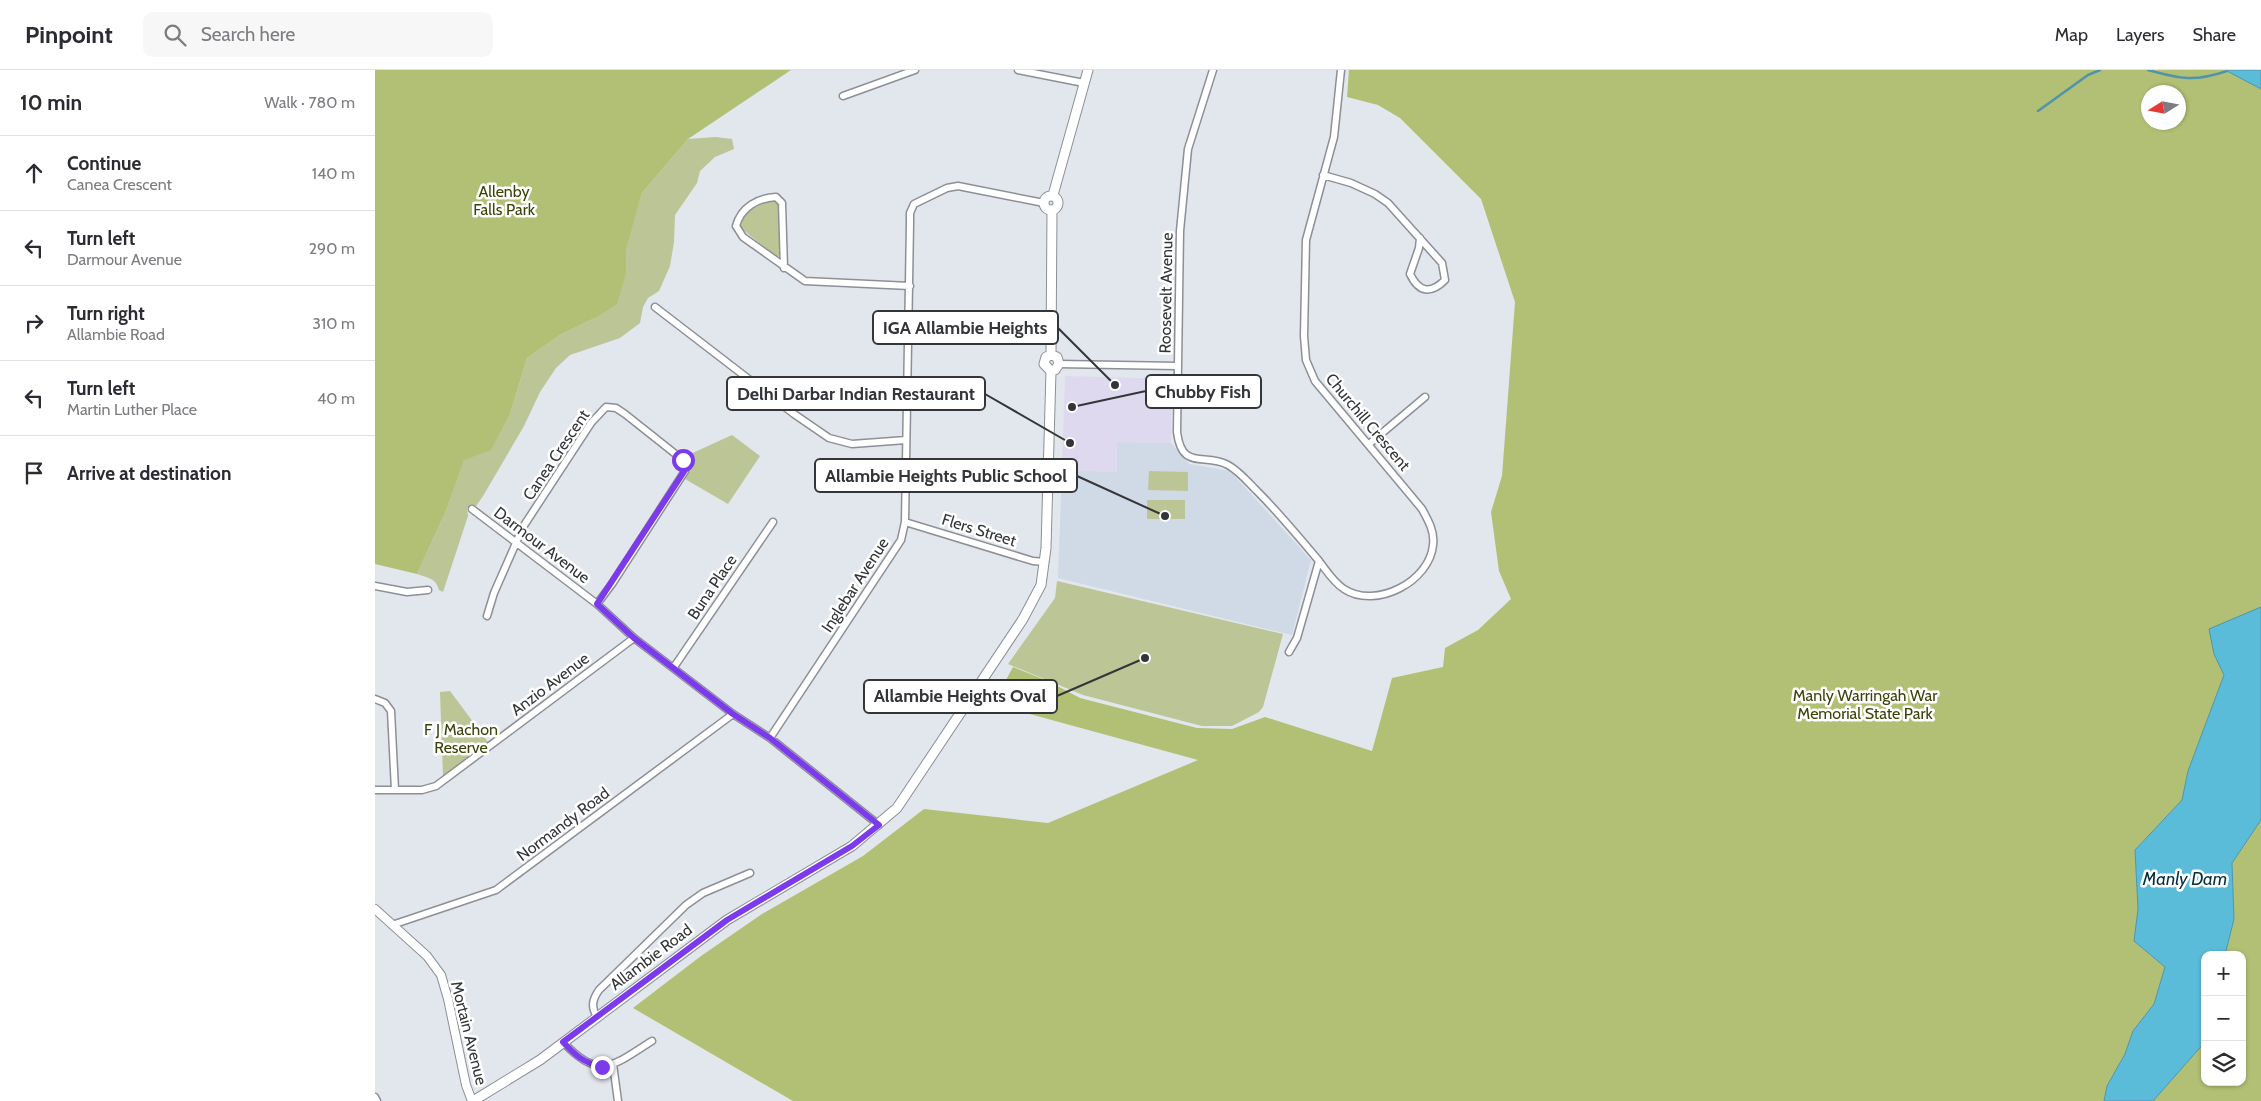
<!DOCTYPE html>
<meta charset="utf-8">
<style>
:root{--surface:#fff;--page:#f7f7f7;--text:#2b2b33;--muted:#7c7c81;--line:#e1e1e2}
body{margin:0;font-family:Cabin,sans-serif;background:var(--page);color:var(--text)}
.controls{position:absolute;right:15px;bottom:15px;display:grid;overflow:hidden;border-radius:10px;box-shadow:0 1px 4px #0004}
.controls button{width:45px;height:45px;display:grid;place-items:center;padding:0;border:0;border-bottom:1px solid var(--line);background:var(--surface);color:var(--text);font:25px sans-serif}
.compass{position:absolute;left:1766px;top:15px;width:45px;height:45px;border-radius:50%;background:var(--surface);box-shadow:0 1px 4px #0004;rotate:259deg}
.stop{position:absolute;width:15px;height:15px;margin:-11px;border:4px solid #7c3aed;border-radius:50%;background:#fff}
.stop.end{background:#7c3aed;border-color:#fff;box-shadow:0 1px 5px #0008}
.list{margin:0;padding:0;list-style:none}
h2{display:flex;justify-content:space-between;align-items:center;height:65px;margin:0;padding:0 20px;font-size:21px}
h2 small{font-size:16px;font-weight:400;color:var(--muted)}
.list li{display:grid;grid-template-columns:32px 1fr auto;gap:15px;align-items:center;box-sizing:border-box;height:75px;padding:0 20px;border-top:1px solid var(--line)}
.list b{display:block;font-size:19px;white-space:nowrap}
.list p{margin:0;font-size:16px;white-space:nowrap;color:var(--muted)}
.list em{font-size:16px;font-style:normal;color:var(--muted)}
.icon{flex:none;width:28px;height:28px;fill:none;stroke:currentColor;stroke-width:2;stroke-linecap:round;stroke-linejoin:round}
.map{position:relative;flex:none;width:1886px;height:1031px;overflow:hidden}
header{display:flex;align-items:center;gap:30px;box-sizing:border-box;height:70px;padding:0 25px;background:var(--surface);border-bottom:1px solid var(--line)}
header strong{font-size:24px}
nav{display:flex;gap:28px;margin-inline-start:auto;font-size:18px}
.search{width:350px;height:45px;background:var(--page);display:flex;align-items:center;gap:12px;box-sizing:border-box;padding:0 18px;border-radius:10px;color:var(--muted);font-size:19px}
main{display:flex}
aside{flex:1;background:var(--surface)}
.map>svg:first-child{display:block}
.commercial{fill:#ded9ee}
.built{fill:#d0d9e6}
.green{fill:#bbc595}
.forest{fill:#b2c075;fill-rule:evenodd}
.water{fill:#5bbcd9;stroke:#4f94a9}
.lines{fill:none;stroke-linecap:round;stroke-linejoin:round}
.stream{stroke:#4f94a9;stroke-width:2.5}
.minor-casing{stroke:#8c9096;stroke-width:9}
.tertiary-casing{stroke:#8c9096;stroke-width:10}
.secondary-casing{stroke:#8c9096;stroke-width:11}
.minor{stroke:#fff;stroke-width:6}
.tertiary{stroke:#fff;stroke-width:8}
.secondary{stroke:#fff;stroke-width:9}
.route{stroke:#7c3aed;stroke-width:6}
.labels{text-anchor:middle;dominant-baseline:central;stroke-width:5;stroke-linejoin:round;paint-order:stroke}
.park-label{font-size:16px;fill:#3b4308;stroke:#fff}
.street-label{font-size:16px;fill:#333538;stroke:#fff}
.water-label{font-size:18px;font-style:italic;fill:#01303c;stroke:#fff}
.leader{fill:none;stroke:#333538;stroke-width:2}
.callout-dot{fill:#333538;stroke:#fff;stroke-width:2}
.callout{fill:#fff;stroke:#333538;stroke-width:2}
.callout-label{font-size:18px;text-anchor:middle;font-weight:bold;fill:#333538}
</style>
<header>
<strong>Pinpoint</strong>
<div class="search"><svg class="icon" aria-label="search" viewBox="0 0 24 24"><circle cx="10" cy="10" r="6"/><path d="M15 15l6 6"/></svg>Search here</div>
<nav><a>Map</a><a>Layers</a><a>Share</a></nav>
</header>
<main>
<aside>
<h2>10 min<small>Walk · 780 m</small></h2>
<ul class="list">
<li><svg class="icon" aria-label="ahead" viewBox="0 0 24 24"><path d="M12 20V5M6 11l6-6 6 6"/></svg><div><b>Continue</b><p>Canea Crescent</p></div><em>140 m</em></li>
<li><svg class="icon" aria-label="left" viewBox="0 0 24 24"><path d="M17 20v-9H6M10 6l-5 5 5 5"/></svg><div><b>Turn left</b><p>Darmour Avenue</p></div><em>290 m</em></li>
<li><svg class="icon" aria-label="right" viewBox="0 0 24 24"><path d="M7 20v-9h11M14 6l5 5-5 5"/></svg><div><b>Turn right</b><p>Allambie Road</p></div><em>310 m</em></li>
<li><svg class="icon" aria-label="left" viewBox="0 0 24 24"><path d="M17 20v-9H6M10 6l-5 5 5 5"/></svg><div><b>Turn left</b><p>Martin Luther Place</p></div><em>40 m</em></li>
<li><svg class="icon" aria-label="arrive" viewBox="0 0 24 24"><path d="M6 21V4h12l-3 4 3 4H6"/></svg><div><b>Arrive at destination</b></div></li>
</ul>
</aside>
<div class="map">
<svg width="1886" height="1031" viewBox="0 0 1886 1031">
<rect width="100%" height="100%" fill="#e2e6ed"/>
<path class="commercial" d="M690 306 797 309 796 373 742 372V402L687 400Z"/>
<path class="built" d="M742 372 796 373 814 394 855 401 936 490 917 565 683 508 687 400 742 402Z"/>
<path class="green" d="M341 67 357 69 359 79 340 87 325 101 322 113 300 145 299 172 295 196 284 221 273 228 268 237 265 253 245 268 195 285 181 298 165 322 149 356 108 426 101 436H94L92 438 93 446 68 522 64 520C61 508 53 508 42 504L71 441 89 389 136 341 152 288 185 265 220 248 251 203 250 179 267 123 313 69Z
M400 130 404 136V186L401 187 365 157C368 140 385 133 400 130Z
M357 365 385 386 353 434 310 409 314 398 309 387Z
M774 401 813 402V421L773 420Z
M772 430H810V449H772Z
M682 511 908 564 888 637 884 642 857 656H827L708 625 633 594 680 528Z
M75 621 113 672 68 706 65 622Z"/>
<path class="forest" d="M0 0H416L313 69 267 123 251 179V203L242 234 220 248 185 265 152 288 136 341 116 380 89 390 71 441 42 504 0 494Z
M974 0H1852L1886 19V537L1839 584 1849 605 1813 701 1807 730 1760 780 1763 839 1759 871 1790 897 1779 934 1758 961 1750 984 1732 1016 1729 1031H418L258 938 326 886 387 844 488 786 549 739 673 753 823 690 618 634 638 597 673 611 705 628 822 658 857 659 890 647 997 681 1017 608 1068 597 1070 578 1103 560 1136 529 1124 501 1116 442 1127 406 1140 232 1106 129 1025 48 1003 35 972 27ZM1774 22H1804V52H1774Z
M1886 750V1031H1778L1830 972V1012H1867V885H1850L1859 849 1857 793Z"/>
<path class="water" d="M1886 0V19L1852 1V0Z
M1886 537V750L1857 793 1859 849 1850 885H1830V972L1778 1031H1729L1732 1016 1750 984 1758 961 1779 934 1790 897 1759 871 1763 839 1760 780 1807 730 1813 701 1849 605 1839 584 1834 559Z"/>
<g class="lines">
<path class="stream" d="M1773 0C1806 9 1819 12 1852 1
M1663 41 1713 5 1725 0"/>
<g class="minor-casing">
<path id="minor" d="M643 0 709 13
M838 0 813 79 805 161 802 362C807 402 830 382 853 395 864 401 873 412 882 421 904 443 924 467 944 491L922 568 914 582
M468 26 540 0
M948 105 976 113 1000 124 1013 133 1067 193 1070 210C1056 224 1044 223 1035 204L1044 178 1045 168
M409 198 407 133 401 127C383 128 366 137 361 156L368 167 430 211 535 216
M280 237 419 344 454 368 477 374 531 370
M684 294 803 296
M994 374 1050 327
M97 439 222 534 259 568 358 644 395 668 504 755
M530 452 658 491 670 492
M944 491C951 500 959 513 969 519 1001 540 1055 511 1058 475 1060 462 1053 450 1047 439L940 311 931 290 929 266 931 170 959 67 966 0
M0 516 32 522 53 520
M112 546 119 523 148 457 216 353 231 337 241 338 250 344 308 390 310 401 237 514 222 534
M299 597 398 452
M0 629 10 633 16 641 20 720
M395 668 526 470 530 452 535 153V143L539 134 572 118 583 116 669 133
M0 720H47L61 716 259 568
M17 855 121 820 358 644
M222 947C216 937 217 930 224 920L311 835 328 823 375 803
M188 972C225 1012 238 995 277 971
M238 994 243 1031
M0 1027 2 1031"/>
</g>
<g class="tertiary-casing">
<path id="tertiary" d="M0 839 52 886 66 905 73 929 91 1015 97 1031"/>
</g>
<g class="secondary-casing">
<path id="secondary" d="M678 125 713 0
M669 133a7 7 0 1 1 14 0a7 7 0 1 1-14 0Z
M676 285 677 140
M676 301 680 300 684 294 682 287 676 285
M676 301 669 294 671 287 676 285
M98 1031 165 990 352 850 477 776 522 738 648 549 666 515 671 478 676 301"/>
</g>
<use href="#minor" class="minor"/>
<use href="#tertiary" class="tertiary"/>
<use href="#secondary" class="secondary"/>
</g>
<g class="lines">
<path class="route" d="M227 997C209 993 200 985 188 972L352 850 477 776 504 755 395 668 358 644 259 568 222 534 310 400 308 390"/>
</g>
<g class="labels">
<g class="park-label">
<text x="129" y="121">Allenby<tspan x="129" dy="18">Falls Park</tspan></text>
<text x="1490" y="625">Manly Warringah War<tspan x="1490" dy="18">Memorial State Park</tspan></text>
<text x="86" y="659">F J Machon<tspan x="86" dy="18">Reserve</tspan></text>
</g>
<g class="street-label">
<text transform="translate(791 223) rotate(-89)">Roosevelt Avenue</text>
<text transform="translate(993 352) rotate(50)">Churchill Crescent</text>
<text transform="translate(181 385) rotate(-56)">Canea Crescent</text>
<text transform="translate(604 460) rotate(17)">Flers Street</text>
<text transform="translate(167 475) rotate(37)">Darmour Avenue</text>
<text transform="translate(480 515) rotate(-57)">Inglebar Avenue</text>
<text transform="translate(337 517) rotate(-56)">Buna Place</text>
<text transform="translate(175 614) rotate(-37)">Anzio Avenue</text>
<text transform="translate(188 754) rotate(-37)">Normandy Road</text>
<text transform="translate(276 887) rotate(-37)">Allambie Road</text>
<text transform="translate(94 963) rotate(76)">Mortain Avenue</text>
</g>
<g class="water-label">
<text x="1810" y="809">Manly Dam</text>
</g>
</g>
<path class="leader" d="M740 315L683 258M697 337L771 321M695 373L610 324M790 446L702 406M770 588L682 626"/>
<g class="callout-dot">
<circle cx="740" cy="315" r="5"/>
<circle cx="697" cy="337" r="5"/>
<circle cx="695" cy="373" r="5"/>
<circle cx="790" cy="446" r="5"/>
<circle cx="770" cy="588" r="5"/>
</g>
<g class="callout">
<rect x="498" y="241" width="185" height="33" rx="5"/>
<rect x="771" y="305" width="115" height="33" rx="5"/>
<rect x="352" y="307" width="258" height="33" rx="5"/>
<rect x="440" y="389" width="262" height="33" rx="5"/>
<rect x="489" y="610" width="193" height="33" rx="5"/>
</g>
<g class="callout-label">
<text x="590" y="264">IGA Allambie Heights</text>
<text x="828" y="328">Chubby Fish</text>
<text x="481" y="330">Delhi Darbar Indian Restaurant</text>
<text x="571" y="412">Allambie Heights Public School</text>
<text x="585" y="632">Allambie Heights Oval</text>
</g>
</svg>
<div class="controls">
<button>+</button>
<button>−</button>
<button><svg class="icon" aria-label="layers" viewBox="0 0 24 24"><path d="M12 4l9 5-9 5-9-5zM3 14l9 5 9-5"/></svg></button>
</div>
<svg class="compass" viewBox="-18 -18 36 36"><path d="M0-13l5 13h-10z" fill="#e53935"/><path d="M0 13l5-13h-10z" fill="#7c7c81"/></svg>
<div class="stop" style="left:308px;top:390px"></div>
<div class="stop end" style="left:227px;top:997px"></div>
</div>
</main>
